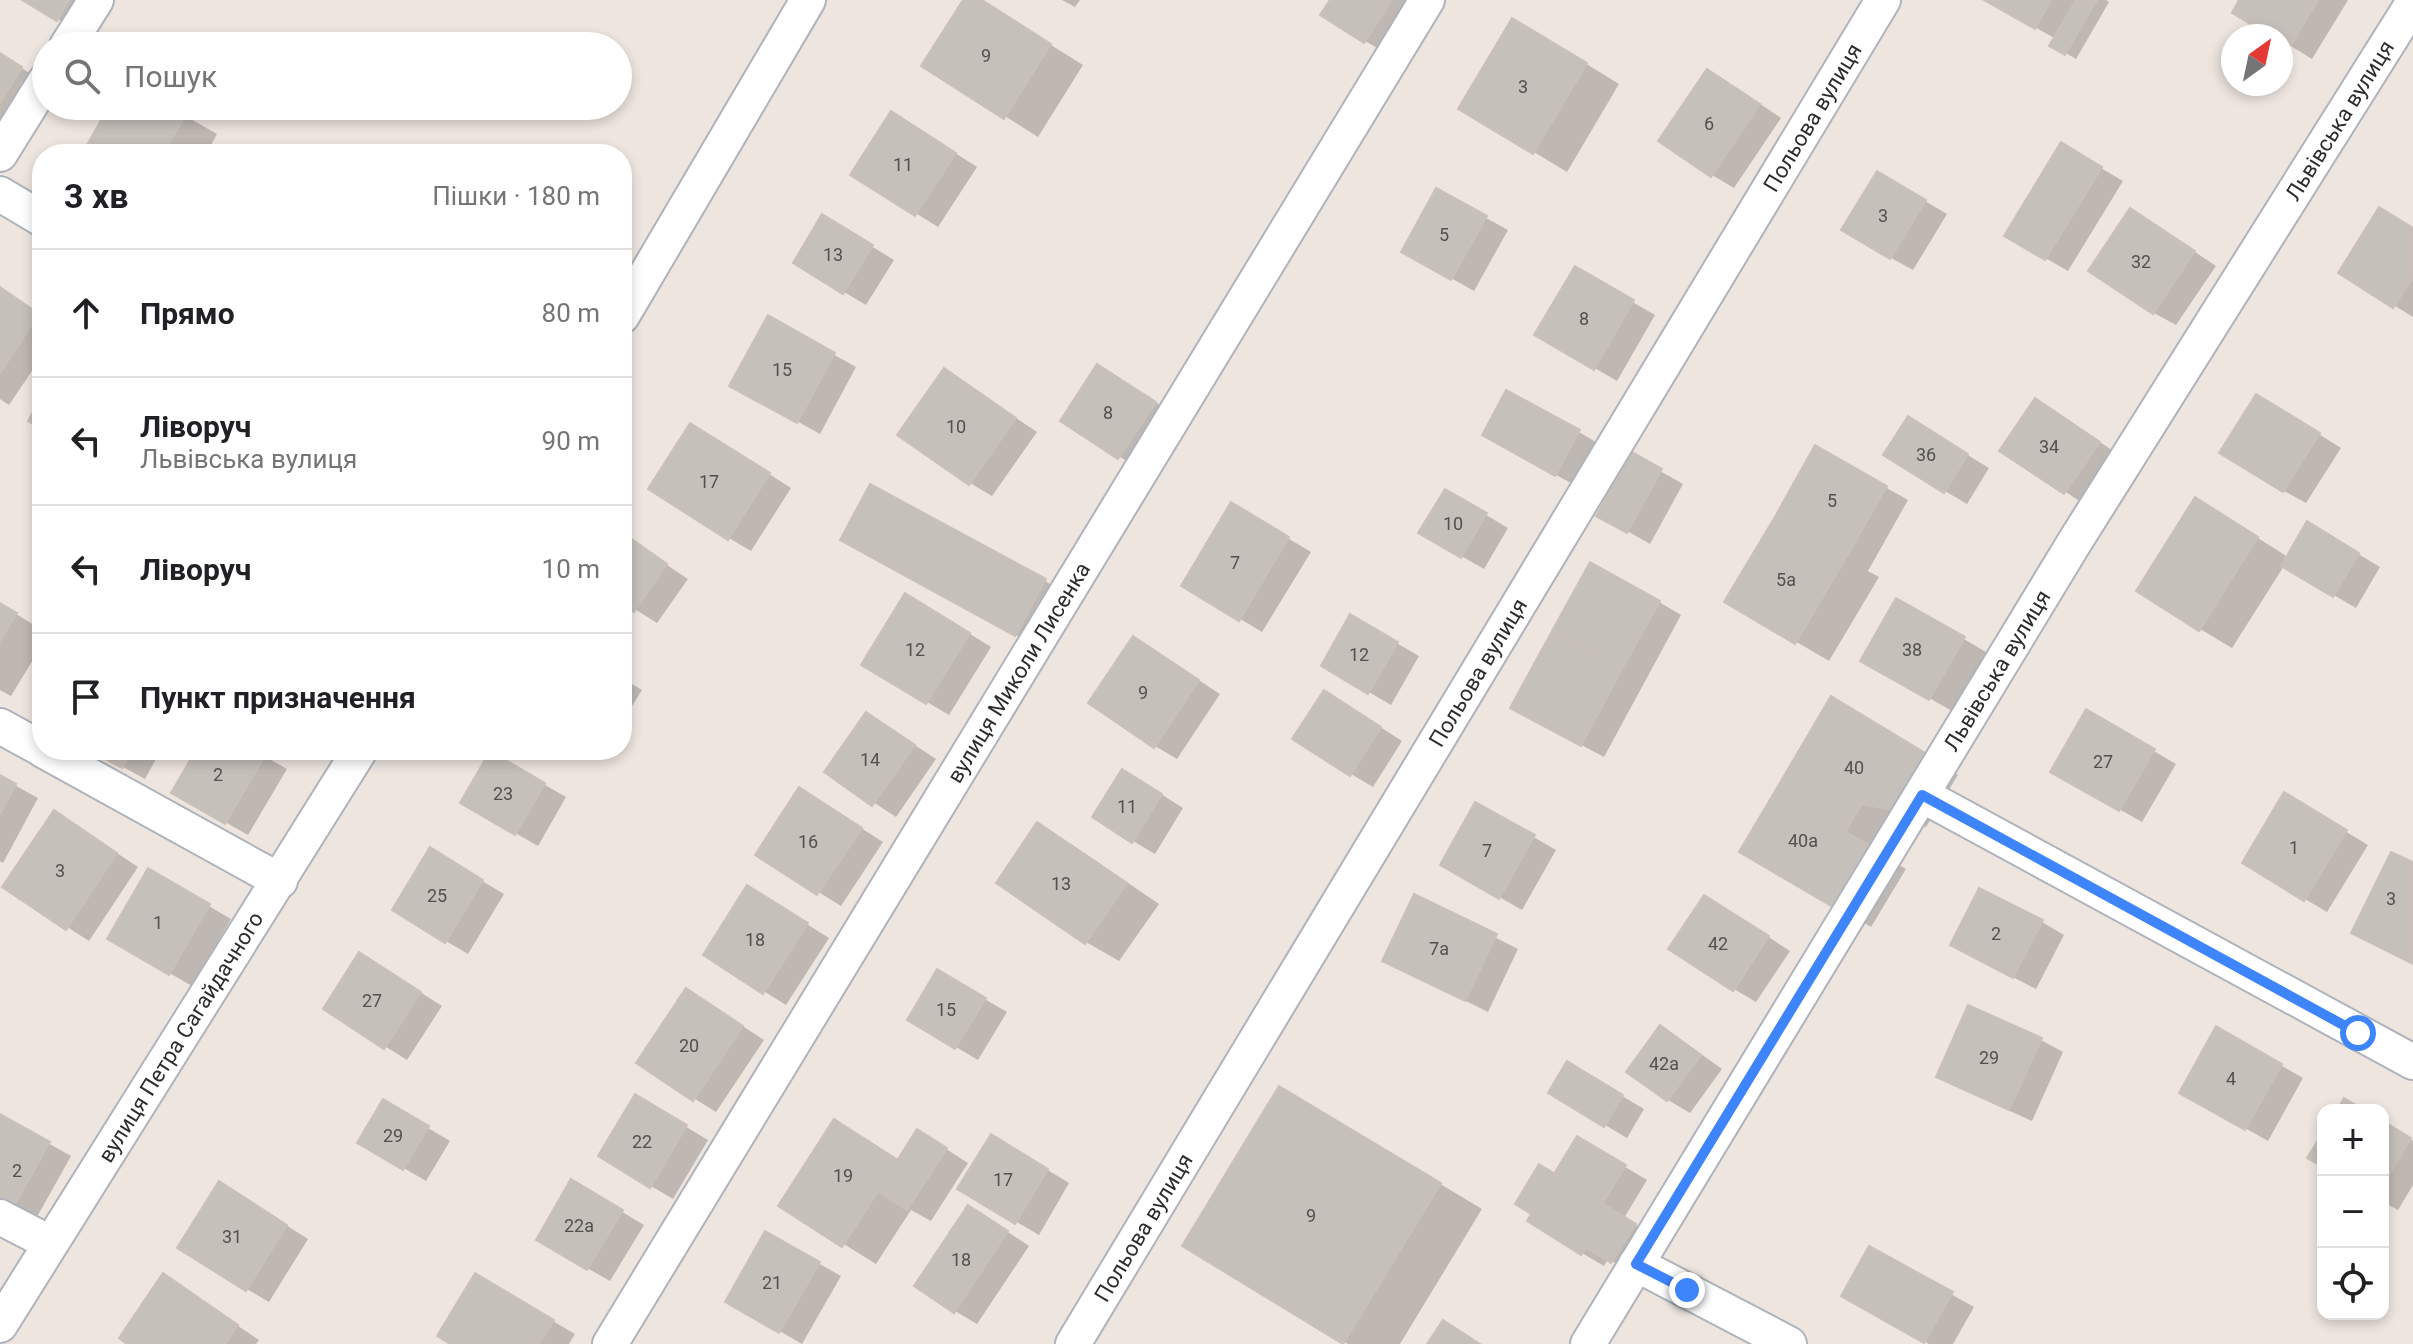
<!DOCTYPE html>
<html lang="uk">
<meta charset="utf-8">
<style>
:root{--surface:#fff;--page:#f6f6f6;--text:#202124;--muted:#757577;--line:#e0e0e0}
body{margin:0;font-family:Roboto,sans-serif;background:var(--page);color:var(--text)}
.controls{position:absolute;right:24px;bottom:24px;display:grid;overflow:hidden;border-radius:16px;box-shadow:0 4px 12px #0003}
.controls button{width:72px;height:72px;display:grid;place-items:center;padding:0;border:0;border-bottom:2px solid var(--line);background:var(--surface);color:var(--text);font:40px sans-serif}
.compass{position:absolute;left:2221px;top:24px;width:72px;height:72px;border-radius:50%;background:var(--surface);box-shadow:0 4px 12px #0003;rotate:33deg}
.stop{position:absolute;width:24px;height:24px;margin:-18px;border:6px solid #3e85fc;border-radius:50%;background:#fff}
.stop.end{background:#3e85fc;border-color:#fff;box-shadow:0 2px 8px #0008}
.list{margin:0;padding:0;list-style:none}
h2{display:flex;justify-content:space-between;align-items:center;height:104px;margin:0;padding:0 32px;font-size:34px}
h2 small{font-size:26px;font-weight:400;color:var(--muted)}
.list li{display:grid;grid-template-columns:52px 1fr auto;gap:24px;align-items:center;box-sizing:border-box;height:128px;padding:0 32px;border-top:2px solid var(--line)}
.list b{display:block;font-size:30px;white-space:nowrap}
.list p{margin:0;font-size:26px;white-space:nowrap;color:var(--muted)}
.list em{font-size:26px;font-style:normal;color:var(--muted)}
.icon{flex:none;width:44px;height:44px;fill:none;stroke:currentColor;stroke-width:2;stroke-linecap:round;stroke-linejoin:round}
.map{position:relative;flex:none;width:2413px;height:1344px;overflow:hidden}
.search{position:absolute;background:var(--surface);box-shadow:0 4px 12px #0003;left:32px;top:32px;width:600px;height:88px;display:flex;align-items:center;gap:20px;box-sizing:border-box;padding:0 28px;border-radius:44px;color:var(--muted);font-size:30px}
.panel{position:absolute;background:var(--surface);box-shadow:0 4px 12px #0003;left:32px;top:144px;width:600px;height:616px;border-radius:32px}
.map>svg:first-child{display:block}
.shadow{fill:#0003}
.building{fill:#c6c0ba;stroke:#cac0b8;stroke-width:2}
.lines{fill:none;stroke-linecap:round;stroke-linejoin:round}
.minor-casing{stroke:#afb4bc;stroke-width:38}
.minor{stroke:#fff;stroke-width:34}
.route{stroke:#3e85fc;stroke-width:10}
.labels{text-anchor:middle;dominant-baseline:central;stroke-width:6;stroke-linejoin:round;paint-order:stroke}
.number-label{font-size:18px;fill:#525150}
.street-label{font-size:22px;fill:#2c2c2c;stroke:#fff}
</style>
<div class="map">
<svg width="2413" height="1344" viewBox="0 0 2413 1344">
<rect width="100%" height="100%" fill="#eee5df"/>
<path class="shadow" d="M26 0H99L80 32Z
M965 0H979L1083 65 1038 137 924 65Z
M1062 0H1080L1075 7Z
M1332 0H1422L1388 54 1365 41Z
M1987 0H2106L2109 2 2076 59 2052 45 2056 39Z
M2242 0H2348L2312 59 2281 40V36H2274Z
M1546 39 1619 84 1567 172 1461 108Z
M0 55 43 81 0 135Z
M1730 84 1781 118 1734 188 1712 175Z
M112 106H168L217 134 206 154H84Z
M913 126 977 167 938 227 853 174Z
M2062 145 2123 181 2068 271 2007 236Z
M1877 173 1947 214 1913 270 1891 258Z
M1437 191 1508 230 1474 291 1403 251Z
M2153 224 2216 266 2176 325 2154 313Z
M2413 229V317L2340 272Z
M845 230 894 260 866 305 844 292Z
M1575 269 1655 315 1617 381 1537 334Z
M0 288 42 316V356L9 405 0 399Z
M768 318 856 367 820 434 732 385Z
M944 370 1037 432 992 496 970 483Z
M1120 379 1177 416 1141 470 1063 421Z
M2036 400 2121 456 2087 506 2002 450Z
M2279 409 2341 448 2306 503 2284 491Z
M1579 432 1601 445 1578 487 1484 435Z
M1930 432 1989 468 1967 504 1945 491Z
M713 438 791 488 751 551 729 538Z
M1816 448 1908 500 1868 571 1879 577 1829 661 1727 601Z
M1632 455 1683 484 1650 544 1599 515Z
M1446 491 1508 528 1484 569 1421 533Z
M1254 518 1311 552 1262 632 1184 585Z
M2228 519 2288 557 2308 524 2380 567 2356 608 2284 566 2232 648 2200 629Z
M622 535 688 579 657 623 622 601Z
M875 558 1045 581 1078 600 1049 653Z
M1897 600 1986 652 1952 711 1862 660Z
M1659 602 1681 615 1604 757 1535 720Z
M0 604 42 630V645L11 696 0 690Z
M928 608 991 647 949 715 927 702Z
M1351 617 1419 656 1391 705 1323 665Z
M1134 638 1220 694 1177 759 1155 746Z
M622 678 642 690 622 722Z
M1346 705 1402 741 1373 787 1351 774Z
M2087 712 2176 764 2142 822 2053 772Z
M867 714 936 759 896 817 827 772Z
M1865 718 1958 775 1926 827 1895 822 1877 852 1906 869 1871 927 1742 851Z
M92 750H161L145 779Z
M198 750H254L287 769 248 835 174 793Z
M491 754 566 797 538 846 463 803Z
M0 777 38 798 3 863 0 861Z
M1145 784 1183 808 1155 854 1133 841Z
M822 803 883 842 841 906 757 854Z
M1476 804 1556 850 1522 910 1442 864Z
M2307 808 2368 845 2327 912 2305 899Z
M1038 825 1071 844 1159 904 1119 961 1086 942Z
M76 826 138 867 89 941 5 887Z
M430 850 504 894 468 954 446 941Z
M149 871 231 919 192 986 110 939Z
M1415 897 1518 949 1488 1012 1384 960Z
M770 901 829 938 786 1005 706 955Z
M1727 910 1790 951 1756 1002 1734 989Z
M2042 922 2064 935 2036 989 1974 957Z
M382 968 442 1006 407 1060 326 1009Z
M938 972 1007 1012 978 1060 956 1047Z
M687 990 764 1040 716 1112 638 1063Z
M1661 1028 1683 1041 1722 1069 1690 1113 1668 1100Z
M2217 1029 2303 1078 2268 1141 2182 1092Z
M2041 1040 2063 1052 2032 1121 1961 1089 1939 1076Z
M1568 1064 1644 1109 1627 1138 1551 1093Z
M636 1097 708 1140 673 1199 600 1156Z
M384 1102 450 1141 426 1181 359 1142Z
M1322 1113 1482 1209 1400 1344H1348L1185 1246Z
M0 1116 71 1156 37 1217 0 1196Z
M2383 1123 2413 1141V1185L2398 1210 2383 1202Z
M1578 1139 1647 1180 1624 1218 1657 1238 1634 1274 1608 1259 1604 1266 1582 1253 1555 1176Z
M940 1145 968 1163 931 1221 911 1210 876 1264 781 1205Z
M1013 1149 1069 1183 1039 1235 960 1189Z
M572 1182 644 1225 610 1281 538 1240Z
M242 1197 308 1239 269 1302 247 1289Z
M990 1220 1029 1246 977 1324 955 1311Z
M766 1234 841 1276 802 1344 728 1301Z
M1870 1249 1974 1307 1953 1344H1929L1843 1296Z
M164 1276 259 1340 256 1344H131Z
M476 1276 575 1334 569 1344H454Z"/>
<path class="building" d="M22 0H69L57 21Z
M963 0H982L1051 44 1004 119 921 66Z
M1330 0H1392L1364 43 1320 15Z
M1984 0H2051L2035 29Z
M2076 0H2097L2065 55 2049 46Z
M2239 0H2318L2289 48 2281 43V36H2270L2232 13Z
M1512 18 1587 63 1533 154 1458 109Z
M0 53 22 67 0 103Z
M1707 69 1760 104 1711 177 1658 141Z
M109 106H172L186 114 163 154H82Z
M891 111 956 153 915 216 850 175Z
M2061 142 2102 167 2045 260 2004 236Z
M1877 171 1926 200 1890 259 1841 230Z
M1436 188 1487 216 1451 280 1401 252Z
M2379 207 2413 228V277L2393 308 2338 273Z
M2130 208 2195 251 2153 314 2088 271Z
M822 214 873 245 843 294 793 263Z
M1575 266 1634 300 1594 370 1534 335Z
M0 287 39 314 0 373Z
M768 315 835 353 797 423 729 386Z
M1097 364 1156 402 1118 459 1060 421Z
M944 368 1016 418 969 485 897 435Z
M1506 390 1580 430 1555 476 1482 435Z
M2256 394 2320 433 2283 492 2219 453Z
M42 396V430L28 421Z
M2035 398 2100 442 2064 494 1999 451Z
M1908 416 1968 454 1944 493 1883 455Z
M690 423 770 473 728 540 648 489Z
M1815 445 1887 486 1847 556 1776 515Z
M1632 452 1662 469 1627 533 1596 516Z
M870 484 1046 579 1015 636 840 540Z
M1445 489 1487 513 1461 558 1418 533Z
M2195 497 2258 537 2199 631 2136 591Z
M1231 502 1289 537 1239 621 1181 586Z
M1776 515 1847 556 1795 644 1724 602Z
M2307 521 2359 553 2333 597 2281 566Z
M622 532 667 564 634 612 622 604Z
M1590 562 1660 601 1622 669 1552 631Z
M905 593 970 633 926 704 861 665Z
M1896 598 1965 637 1929 700 1860 661Z
M0 603 17 613 0 641Z
M1350 614 1398 642 1368 694 1321 666Z
M1552 631 1622 669 1581 746 1510 708Z
M1133 636 1199 680 1154 748 1088 703Z
M1324 690 1381 727 1350 776 1292 739Z
M1831 696 1927 754 1893 810 1862 804 1851 822 1781 781Z
M2086 709 2155 749 2119 811 2050 772Z
M866 712 915 745 872 806 824 772Z
M89 750H132L122 768Z
M196 750H258L266 754 225 824 171 793Z
M490 751 545 783 515 835 460 803Z
M1122 769 1162 794 1132 843 1092 817Z
M0 775 16 784 0 814Z
M1781 781 1851 822 1846 832 1874 848 1838 910 1739 852Z
M799 787 862 828 817 895 755 855Z
M2284 792 2347 830 2304 901 2242 863Z
M1475 802 1535 835 1499 899 1440 865Z
M54 810 117 853 66 930 2 887Z
M1037 822 1127 883 1085 944 996 883Z
M430 847 483 880 445 943 392 910Z
M2391 852 2413 862V964L2351 933Z
M148 868 210 904 169 975 107 939Z
M747 885 808 923 763 994 703 955Z
M1979 888 2043 920 2013 978 1950 945Z
M1414 894 1497 934 1465 1001 1382 961Z
M1704 895 1769 936 1733 991 1668 949Z
M359 952 421 992 384 1049 323 1009Z
M937 969 986 998 955 1049 907 1020Z
M686 988 743 1026 693 1101 636 1063Z
M1968 1005 2042 1038 2009 1110 1936 1077Z
M1660 1025 1701 1055 1667 1101 1626 1072Z
M2216 1026 2282 1064 2245 1130 2179 1093Z
M1567 1061 1623 1095 1604 1127 1548 1093Z
M1279 1086 1441 1183 1343 1344 1182 1246Z
M635 1094 687 1125 650 1188 598 1156Z
M2344 1098 2364 1110H2337Z
M383 1099 429 1126 403 1170 357 1143Z
M0 1114 50 1142 14 1206 0 1198Z
M834 1119 898 1160 842 1247 778 1206Z
M2383 1121 2411 1138 2383 1185Z
M917 1129 947 1148 907 1210 878 1191Z
M2323 1133V1167L2307 1158Z
M991 1134 1048 1169 1015 1224 957 1189Z
M1577 1136 1626 1165 1603 1203 1554 1174Z
M1539 1164 1636 1224 1611 1263 1586 1248 1581 1255 1527 1221 1531 1214 1515 1204Z
M571 1179 623 1210 587 1270 536 1240Z
M219 1181 287 1225 246 1291 177 1248Z
M968 1205 1008 1231 954 1313 914 1286Z
M765 1231 820 1262 779 1333 725 1302Z
M1869 1246 1953 1292 1924 1343 1841 1296Z
M163 1273 238 1325 225 1344H127L119 1338Z
M475 1273 554 1320 539 1344H450L437 1336Z
M1443 1320 1480 1344H1427Z"/>
<g class="lines">
<g class="minor-casing">
<g id="minor">
<path d="M67 46 96 0"/>
<path d="M0 154 46 80"/>
<path d="M0 194 42 219"/>
<path d="M622 316 808 0"/>
<path d="M0 726 42 749"/>
<path d="M43 750 280 881"/>
<path d="M1922 795 2413 1062"/>
<path d="M0 1217 50 1243"/>
<path d="M1636 1264 1789 1344"/>
<path id="s1" d="M0 1325 360 750"/>
<path id="s2" d="M610 1344 1427 0"/>
<path id="s3" d="M1073 1344 1883 0"/>
<path id="s4" d="M1588 1344 2074 543 2413 3"/>
</g>
</g>
<use href="#minor" class="minor"/>
</g>
<g class="lines">
<path class="route" d="M1687 1290 1636 1264 1922 795 2358 1033"/>
</g>
<g class="labels">
<g class="number-label">
<text x="986" y="55">9</text>
<text x="1523" y="86">3</text>
<text x="1709" y="123">6</text>
<text x="903" y="164">11</text>
<text x="1883" y="215">3</text>
<text x="1444" y="234">5</text>
<text x="833" y="254">13</text>
<text x="2141" y="261">32</text>
<text x="1584" y="318">8</text>
<text x="782" y="369">15</text>
<text x="1108" y="412">8</text>
<text x="956" y="426">10</text>
<text x="2049" y="446">34</text>
<text x="1926" y="454">36</text>
<text x="709" y="481">17</text>
<text x="1832" y="500">5</text>
<text x="1453" y="523">10</text>
<text x="1235" y="562">7</text>
<text x="1786" y="579">5а</text>
<text x="915" y="649">12</text>
<text x="1912" y="649">38</text>
<text x="1359" y="654">12</text>
<text x="1143" y="692">9</text>
<text x="870" y="759">14</text>
<text x="2103" y="761">27</text>
<text x="1854" y="767">40</text>
<text x="218" y="774">2</text>
<text x="503" y="793">23</text>
<text x="1127" y="806">11</text>
<text x="1803" y="840">40а</text>
<text x="808" y="841">16</text>
<text x="2294" y="847">1</text>
<text x="1487" y="850">7</text>
<text x="60" y="870">3</text>
<text x="1061" y="883">13</text>
<text x="437" y="895">25</text>
<text x="2391" y="898">3</text>
<text x="158" y="922">1</text>
<text x="1996" y="933">2</text>
<text x="755" y="939">18</text>
<text x="1718" y="943">42</text>
<text x="1439" y="948">7а</text>
<text x="372" y="1000">27</text>
<text x="946" y="1009">15</text>
<text x="689" y="1045">20</text>
<text x="1989" y="1057">29</text>
<text x="1664" y="1063">42а</text>
<text x="2231" y="1078">4</text>
<text x="393" y="1135">29</text>
<text x="642" y="1141">22</text>
<text x="17" y="1170">2</text>
<text x="843" y="1175">19</text>
<text x="1003" y="1179">17</text>
<text x="1311" y="1215">9</text>
<text x="579" y="1225">22а</text>
<text x="232" y="1236">31</text>
<text x="961" y="1259">18</text>
<text x="772" y="1282">21</text>
</g>
<g class="street-label">
<text stroke="none"><textPath href="#s3" startOffset="1432">Польова вулиця</textPath></text>
<text stroke="none"><textPath href="#s4" startOffset="1436">Львівська вулиця</textPath></text>
<text stroke="none"><textPath href="#s4" startOffset="788">Львівська вулиця</textPath></text>
<text stroke="none"><textPath href="#s2" startOffset="786">вулиця Миколи Лисенка</textPath></text>
<text stroke="none"><textPath href="#s3" startOffset="784">Польова вулиця</textPath></text>
<text stroke="none"><textPath href="#s1" startOffset="340">вулиця Петра Сагайдачного</textPath></text>
<text stroke="none"><textPath href="#s3" startOffset="136">Польова вулиця</textPath></text>
</g>
</g>
</svg>
<div class="controls">
<button>+</button>
<button>−</button>
<button><svg class="icon" aria-label="locate" viewBox="0 0 24 24"><circle cx="12" cy="12" r="6"/><path d="M12 2v4M12 18v4M2 12h4M18 12h4"/></svg></button>
</div>
<svg class="compass" viewBox="-18 -18 36 36"><path d="M0-13l5 13h-10z" fill="#e53935"/><path d="M0 13l5-13h-10z" fill="#757577"/></svg>
<div class="stop" style="left:2358px;top:1033px"></div>
<div class="stop end" style="left:1687px;top:1290px"></div>
<div class="search"><svg class="icon" aria-label="search" viewBox="0 0 24 24"><circle cx="10" cy="10" r="6"/><path d="M15 15l6 6"/></svg>Пошук</div>
<section class="panel">
<h2>3 хв<small>Пішки · 180 m</small></h2>
<ul class="list">
<li><svg class="icon" aria-label="ahead" viewBox="0 0 24 24"><path d="M12 20V5M6 11l6-6 6 6"/></svg><div><b>Прямо</b></div><em>80 m</em></li>
<li><svg class="icon" aria-label="left" viewBox="0 0 24 24"><path d="M17 20v-9H6M10 6l-5 5 5 5"/></svg><div><b>Ліворуч</b><p>Львівська вулиця</p></div><em>90 m</em></li>
<li><svg class="icon" aria-label="left" viewBox="0 0 24 24"><path d="M17 20v-9H6M10 6l-5 5 5 5"/></svg><div><b>Ліворуч</b></div><em>10 m</em></li>
<li><svg class="icon" aria-label="arrive" viewBox="0 0 24 24"><path d="M6 21V4h12l-3 4 3 4H6"/></svg><div><b>Пункт призначення</b></div></li>
</ul>
</section>
</div>
